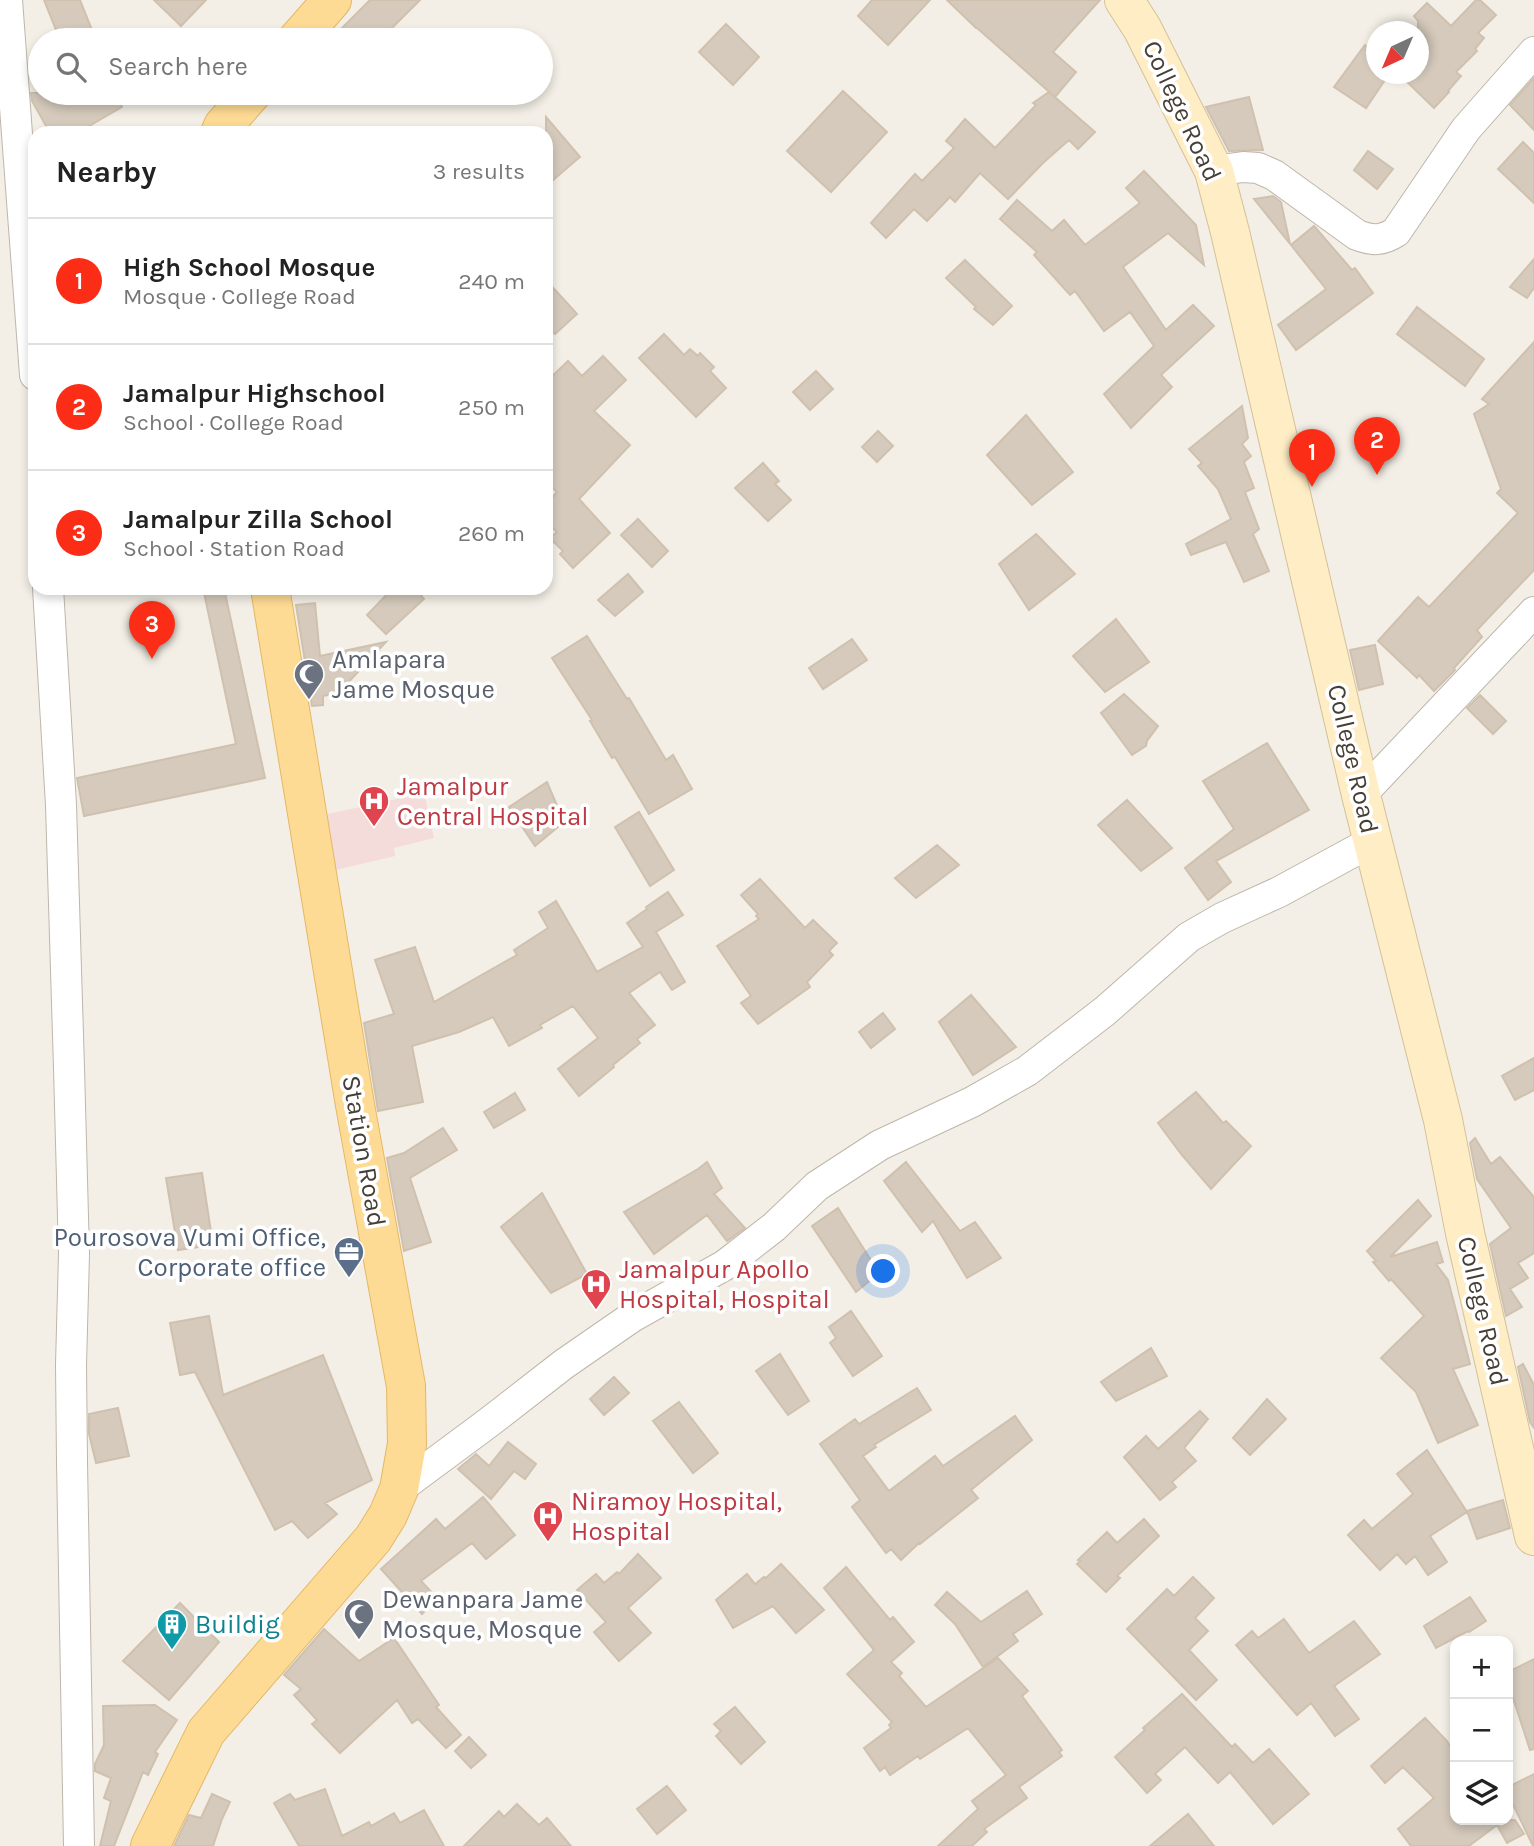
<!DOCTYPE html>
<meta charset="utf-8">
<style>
:root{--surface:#fff;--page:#f2f2f2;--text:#222;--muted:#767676;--line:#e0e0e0;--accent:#fb2d16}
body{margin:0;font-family:Karla,sans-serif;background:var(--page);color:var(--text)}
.controls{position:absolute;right:21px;bottom:21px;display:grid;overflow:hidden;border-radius:14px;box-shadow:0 4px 10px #0003}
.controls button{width:63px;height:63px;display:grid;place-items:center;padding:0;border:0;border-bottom:2px solid var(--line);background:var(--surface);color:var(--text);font:35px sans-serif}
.compass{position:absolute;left:1366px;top:21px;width:63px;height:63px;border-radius:50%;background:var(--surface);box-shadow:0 4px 10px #0003;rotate:224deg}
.you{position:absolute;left:884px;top:1272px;width:24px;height:24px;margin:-18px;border:5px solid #fff;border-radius:50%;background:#1a73e8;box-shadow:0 0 0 10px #1a73e833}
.badge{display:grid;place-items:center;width:46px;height:46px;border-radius:50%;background:var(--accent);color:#fff;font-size:23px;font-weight:700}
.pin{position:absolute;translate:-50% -58px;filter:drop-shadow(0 2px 4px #0008)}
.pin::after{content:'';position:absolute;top:37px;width:24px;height:21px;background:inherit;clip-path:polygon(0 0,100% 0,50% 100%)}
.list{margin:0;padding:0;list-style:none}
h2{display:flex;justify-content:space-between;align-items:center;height:91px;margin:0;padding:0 28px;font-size:30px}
h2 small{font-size:23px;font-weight:400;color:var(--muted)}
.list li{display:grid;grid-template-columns:46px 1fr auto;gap:21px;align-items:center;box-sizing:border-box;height:126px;padding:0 28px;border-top:2px solid var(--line)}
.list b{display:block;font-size:26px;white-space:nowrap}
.list p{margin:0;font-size:23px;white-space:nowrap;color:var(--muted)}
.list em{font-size:23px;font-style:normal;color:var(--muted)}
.icon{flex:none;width:38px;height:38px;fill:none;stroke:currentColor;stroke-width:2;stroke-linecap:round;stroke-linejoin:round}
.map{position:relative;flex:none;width:1534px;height:1846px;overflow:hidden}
.search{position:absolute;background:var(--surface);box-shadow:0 4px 10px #0003;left:28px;top:28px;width:525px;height:77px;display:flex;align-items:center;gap:18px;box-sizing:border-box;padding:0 24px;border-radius:38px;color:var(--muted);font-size:26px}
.panel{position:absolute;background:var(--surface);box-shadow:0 4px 10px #0003;left:28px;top:126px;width:525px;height:469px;border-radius:21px}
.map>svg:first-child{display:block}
.medical{fill:#f4dcda}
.building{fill:#d5cabc;stroke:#d0c1af;stroke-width:2}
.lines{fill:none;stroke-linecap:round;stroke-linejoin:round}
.street-casing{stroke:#bfb6a9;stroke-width:32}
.secondary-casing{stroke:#d4c096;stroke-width:40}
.primary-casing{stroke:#e4b764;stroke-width:40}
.street{stroke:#fff;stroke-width:30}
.secondary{stroke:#ffeec5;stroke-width:38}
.primary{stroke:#fedb94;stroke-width:38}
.labels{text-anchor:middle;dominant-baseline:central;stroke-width:7;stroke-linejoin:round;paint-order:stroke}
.street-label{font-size:26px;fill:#463f35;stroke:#fff}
.worship-label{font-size:26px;fill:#5b616d;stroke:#fff;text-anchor:start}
.health-label{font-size:26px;fill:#be3a42;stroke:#fff;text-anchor:start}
.service-label{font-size:26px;fill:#4e5e75;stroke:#fff;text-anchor:end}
.culture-label{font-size:26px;fill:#0d838f;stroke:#fff;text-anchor:start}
</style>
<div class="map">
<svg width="1534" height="1846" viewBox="0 0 1534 1846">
<rect width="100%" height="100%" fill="#f3efe6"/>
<path class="medical" d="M424 793 434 838 394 848 395 856 327 872 314 817Z"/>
<path class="building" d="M44 0H80L96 40H60Z
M154 0H206L181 26Z
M370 0H420L380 40H350L340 30Z
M872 0H930L888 45 858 16Z
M947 0H1100L1053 52 1076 72 1055 97 977 28H976Z
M1476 0H1480L1496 15 1478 33 1484 38 1475 49 1477 51 1456 72 1461 76 1448 91 1449 92 1434 108 1402 77 1405 74H1418V21L1414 16 1427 3 1451 26Z
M726 24 759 57 733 85 699 52Z
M1365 45 1376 54V74H1389L1366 108 1334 87Z
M1534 78V130L1510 105Z
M843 91 887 132 831 192 787 151Z
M1049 92 1095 132 1078 149 1069 140 1044 162 1008 199 980 173 955 202 950 197 927 221 914 209 886 238 871 223 915 174 922 181 954 148 946 141 965 119 995 148 1036 105 1033 103Z
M31 93H51L56 102 73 93H114L122 107 77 133H50L32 101Z
M1249 97 1263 150 1229 151 1206 107Z
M546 117 580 157 546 186Z
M1523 142 1534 153V203L1498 169Z
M1368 151 1393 169 1377 189 1354 170Z
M1144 171 1196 225 1204 265 1168 233 1123 267 1166 330 1193 305 1214 326 1161 375 1172 387 1131 428 1104 394 1154 346 1130 312 1104 331 1075 291 1070 295 1034 255 1037 252 1000 219 1017 200 1052 231 1064 220 1085 245 1140 203 1126 188Z
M1273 196 1281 202 1290 244 1254 199Z
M1314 226 1352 270 1355 268 1373 293 1296 350 1278 325 1326 289 1291 245Z
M1534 259V288L1527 298 1510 287Z
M965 260 1012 306 993 325 974 309 976 307 946 278Z
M546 280 577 314 555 334 546 324Z
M1417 307 1484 359 1465 386 1397 334Z
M664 334 684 355 690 349 698 356 700 353 714 367 710 371 726 388 696 417 639 358Z
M1534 342V570L1477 630 1482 637 1454 668 1455 670 1434 691 1419 675 1417 678 1378 641 1418 597 1429 607 1518 513 1497 493 1501 489 1474 414 1489 404 1482 399Z
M603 356 626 380 594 411 630 445 579 499 610 533 573 568 560 554 563 551 550 538 557 532 546 521V505L557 492 546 481V382L568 361 582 376Z
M816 371 833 389 810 410 793 392Z
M1242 406 1248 438 1242 444 1251 456 1244 462 1254 488 1245 492 1259 529 1253 534 1269 571 1244 582 1226 542 1191 555 1186 544 1231 519 1218 489 1198 466 1202 463 1189 449Z
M1026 415 1073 472 1032 505 987 455Z
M878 431 893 446 877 462 862 447Z
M763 463 779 481 775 484 791 500 768 521 735 488Z
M638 519 668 551 652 567 621 535Z
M1036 534 1075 574 1029 610 999 564Z
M628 574 643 592 615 616 598 600Z
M203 588H224L265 778 84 816 77 778 236 744Z
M393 588H415L424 599 386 634 367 615Z
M315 603 320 656 386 642 345 686 328 695 323 696V705L312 706 296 605Z
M1116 619 1149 662 1105 692 1073 656Z
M587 636 627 699 629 698 666 760 673 755 692 789 649 814 615 757 612 758 590 721 592 720 552 658Z
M852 639 867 660 823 689 809 668Z
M1375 645 1383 684 1359 690 1350 650Z
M1124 694 1158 726 1147 741 1146 746 1132 755 1101 713Z
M1480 695 1506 721 1493 734 1467 708Z
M1267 743 1309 810 1216 861 1231 882 1208 900 1185 868 1234 829 1203 781Z
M547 782 564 822 535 846 509 807Z
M1127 800 1172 848 1141 871 1098 825Z
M639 812 674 870 650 886 615 827Z
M937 845 959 865 916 898 895 878Z
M760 879 805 928 813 920 837 943 829 951 833 955 807 982 810 987 758 1024 741 1003 751 996 717 946 759 919 756 916 758 914 741 895Z
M668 892 683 915 656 932 685 982 672 990 660 972 629 993 655 1025 637 1039 640 1043 613 1065 614 1067 579 1096 558 1069 598 1038 573 1006 540 1025 542 1028 509 1046 493 1017 459 1032 412 1046 423 1102 378 1111 364 1023 394 1014 375 960 415 947 434 1002 517 955 514 950 548 928 539 912 556 901 597 972 643 947 627 923 647 909 646 907Z
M971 995 1016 1047 973 1075 939 1022Z
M883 1013 895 1029 871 1048 859 1032Z
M1534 1058V1090L1515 1100 1502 1076Z
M1196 1092 1223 1123 1226 1121 1251 1146 1211 1189 1181 1154 1158 1123Z
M515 1093 525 1110 494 1128 484 1112Z
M443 1128 457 1150 410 1178 431 1242 404 1251 387 1158 404 1153Z
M1475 1138 1491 1164 1500 1157 1534 1197V1253L1518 1263 1528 1278 1510 1289 1522 1307 1506 1316 1490 1244 1511 1228 1477 1179 1470 1143Z
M707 1162 722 1188 714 1194 745 1228 727 1241 707 1215 654 1254 624 1212 698 1169Z
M906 1162 960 1231 975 1222 1001 1258 967 1278 933 1221 922 1232 884 1181Z
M202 1173 213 1245 178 1250 166 1178Z
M542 1193 587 1274 551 1293 501 1227Z
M1418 1200 1431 1216 1390 1257 1437 1242 1443 1262 1436 1264 1448 1280 1470 1364 1453 1369 1478 1425 1438 1443 1416 1392 1381 1358 1424 1316 1391 1279 1389 1281 1373 1262 1376 1261 1367 1251Z
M838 1208 879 1273 856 1292 812 1226Z
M851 1311 882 1356 853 1376 830 1343 836 1338 829 1327Z
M209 1316 223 1395 323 1355 372 1480 325 1503 337 1514 308 1538 292 1521 275 1530 195 1372 180 1375 170 1323Z
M1151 1348 1167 1376 1116 1401 1101 1382Z
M780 1354 809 1401 788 1415 756 1371Z
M1523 1364 1534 1385V1428L1530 1422 1518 1367Z
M614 1377 629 1393 604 1415 590 1399Z
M917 1388 931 1410 874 1445 876 1447 863 1456 889 1491 935 1456 943 1466 1015 1416 1032 1440 971 1490 978 1498 920 1544 919 1543 901 1560 891 1549 886 1553 852 1507 860 1500 820 1444 855 1419 859 1424Z
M1267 1399 1286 1419 1250 1455 1233 1438Z
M679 1402 718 1453 693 1473 653 1421Z
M118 1408 129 1456 96 1463 89 1434V1414Z
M1200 1411 1208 1419 1184 1448 1196 1461 1172 1482 1176 1487 1160 1500 1124 1457 1146 1436 1158 1449Z
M508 1442 536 1464 525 1479 514 1471 491 1499 458 1469 476 1454 489 1466Z
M1427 1450 1467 1512 1430 1536 1447 1562 1428 1575 1415 1556 1406 1564 1397 1554 1380 1570 1348 1535 1364 1520 1372 1529 1413 1494 1397 1474Z
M483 1497 515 1535 486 1559 472 1543 421 1581 438 1599 422 1614 381 1569 436 1519 445 1529Z
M1503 1500 1510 1528 1477 1539 1467 1511Z
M1144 1519 1159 1536 1117 1576 1120 1578 1106 1592 1077 1564 1080 1561 1078 1560 1107 1532 1117 1543Z
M638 1554 661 1578 628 1608 651 1633 619 1661 594 1632 606 1622 577 1590 596 1574 604 1583 617 1572 619 1574Z
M781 1564 824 1610 796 1633 773 1606 733 1628 716 1600 747 1574 755 1584 764 1577 766 1578Z
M846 1567 890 1620 893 1617 914 1642 891 1662 902 1673 899 1676 926 1707 998 1658 1028 1691 1022 1696 1062 1750 1059 1752 1062 1756 1019 1787 1027 1798 984 1829 987 1832 972 1846H938L978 1809 972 1801 1006 1775 968 1728 920 1759 918 1756 890 1775 885 1767 880 1771 864 1748 891 1728 889 1725 892 1722 847 1674 874 1650 824 1588Z
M1193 1577 1214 1598 1195 1618 1208 1631 1189 1650 1217 1680 1196 1700 1127 1629 1167 1589 1174 1596Z
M1027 1591 1042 1614 1013 1634 1018 1641 983 1667 955 1624 935 1605 947 1592 981 1622Z
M1470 1597 1486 1621 1469 1632 1468 1631 1436 1648 1424 1626Z
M180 1603 219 1642 169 1700 123 1661Z
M1284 1619 1309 1653 1354 1621 1380 1654 1334 1686 1359 1719 1335 1736 1311 1703 1297 1715 1236 1645 1252 1631 1258 1638Z
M324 1629 359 1661 394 1638 439 1705 436 1707 461 1735 446 1748 418 1719 412 1723 397 1700 340 1753 312 1724 317 1720 294 1695 301 1689 284 1675Z
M1534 1659V1749L1530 1750 1512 1695 1508 1698V1672Z
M1182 1694 1232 1747 1235 1744 1253 1763 1269 1749 1309 1794 1273 1824 1230 1772 1218 1783 1185 1747 1155 1774 1161 1780 1147 1793 1115 1757 1145 1730 1143 1728Z
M155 1705 177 1720 155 1752 158 1754 148 1775 143 1772 114 1846H100L111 1801 104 1798 111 1778 95 1771V1764L104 1745 103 1706Z
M735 1707 765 1742 741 1764 716 1736 721 1731 714 1724Z
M1425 1718 1447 1741 1455 1754V1820H1515L1524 1834 1507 1843 1497 1825 1469 1846H1411L1398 1829 1434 1798 1403 1767 1385 1783 1371 1766Z
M469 1737 486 1755 471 1768 455 1751Z
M1534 1774V1846H1533L1508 1794V1787Z
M667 1786 686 1810 657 1834 637 1809Z
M325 1789 342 1836 369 1822 371 1826 394 1813 400 1823 424 1810 444 1846H299L274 1803 290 1794 295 1800Z
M212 1794 230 1802 222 1819 213 1846H174L189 1815 201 1818Z
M517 1804 539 1825 547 1818 571 1846H464L499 1811 504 1817Z
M1188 1814 1214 1846H1150Z"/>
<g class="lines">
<g class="street-casing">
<path id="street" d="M7 0 35 375
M1214 171 1243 167 1258 168 1274 175 1357 235C1373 241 1382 241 1396 232L1466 129 1534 52
M48 588 61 805 69 1068 74 1254 71 1365 72 1462 79 1846
M1361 795 1534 612
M399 1489 488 1423 564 1364 632 1317 725 1265 774 1227 817 1186 880 1145 972 1102 1027 1071 1105 1011 1189 937 1222 918 1279 892 1373 841"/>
</g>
<g class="secondary-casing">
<path id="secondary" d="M1124 0 1142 28 1214 171 1230 232 1361 795 1443 1120 1465 1233 1534 1536"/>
</g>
<g class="primary-casing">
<path id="primary" d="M297 40 332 0
M220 133 223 126 252 93
M150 1846 206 1732 373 1539 388 1515 399 1489 407 1444 406 1386 355 1105 270 588"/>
</g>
<use href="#street" class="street"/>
<use href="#secondary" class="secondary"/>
<use href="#primary" class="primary"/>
</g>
<defs>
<g id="mosque-pin" transform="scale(1.575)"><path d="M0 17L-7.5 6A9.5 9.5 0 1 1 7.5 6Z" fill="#6b7280" stroke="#fff"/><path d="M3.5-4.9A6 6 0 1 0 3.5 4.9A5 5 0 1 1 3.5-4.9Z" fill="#fff"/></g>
<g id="hospital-pin" transform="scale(1.575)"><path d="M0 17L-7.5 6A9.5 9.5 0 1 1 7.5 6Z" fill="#e0444e" stroke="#fff"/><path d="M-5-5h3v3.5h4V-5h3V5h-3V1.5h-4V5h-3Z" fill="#fff"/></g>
<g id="office-pin" transform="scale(1.575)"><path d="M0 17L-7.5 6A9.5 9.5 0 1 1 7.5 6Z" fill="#5c6f8a" stroke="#fff"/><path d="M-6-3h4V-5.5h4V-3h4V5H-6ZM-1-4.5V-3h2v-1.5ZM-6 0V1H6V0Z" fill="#fff"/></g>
<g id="building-pin" transform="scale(1.575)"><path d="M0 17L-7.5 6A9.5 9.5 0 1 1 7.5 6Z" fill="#0f9aa8" stroke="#fff"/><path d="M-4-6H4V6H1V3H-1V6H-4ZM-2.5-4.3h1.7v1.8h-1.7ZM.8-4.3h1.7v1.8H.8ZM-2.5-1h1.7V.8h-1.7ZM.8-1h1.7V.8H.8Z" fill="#fff"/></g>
</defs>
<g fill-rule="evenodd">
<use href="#mosque-pin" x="309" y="674"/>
<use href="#hospital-pin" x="374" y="801"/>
<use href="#office-pin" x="349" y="1252"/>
<use href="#hospital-pin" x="596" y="1284"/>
<use href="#hospital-pin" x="548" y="1516"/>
<use href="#mosque-pin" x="359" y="1614"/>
<use href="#building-pin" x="172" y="1624"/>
</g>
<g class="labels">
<g class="street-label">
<text transform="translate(1182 111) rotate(65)">College Road</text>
<text transform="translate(1353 759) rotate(77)">College Road</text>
<text transform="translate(364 1151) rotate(80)">Station Road</text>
<text transform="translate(1483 1311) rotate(77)">College Road</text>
</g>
<g class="worship-label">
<text x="332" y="659">Amlapara<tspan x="332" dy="30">Jame Mosque</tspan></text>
<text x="382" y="1599">Dewanpara Jame<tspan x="382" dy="30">Mosque, Mosque</tspan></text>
</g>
<g class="health-label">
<text x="397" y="786">Jamalpur<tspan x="397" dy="30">Central Hospital</tspan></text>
<text x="619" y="1269">Jamalpur Apollo<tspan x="619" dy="30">Hospital, Hospital</tspan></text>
<text x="571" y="1501">Niramoy Hospital,<tspan x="571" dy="30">Hospital</tspan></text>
</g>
<g class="service-label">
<text x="326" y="1237">Pourosova Vumi Office,<tspan x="326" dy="30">Corporate office</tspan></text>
</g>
<g class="culture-label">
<text x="195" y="1624">Buildig</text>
</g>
</g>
</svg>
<div class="controls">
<button>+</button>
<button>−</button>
<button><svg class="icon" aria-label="layers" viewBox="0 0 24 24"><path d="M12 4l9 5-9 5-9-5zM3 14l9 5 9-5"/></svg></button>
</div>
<svg class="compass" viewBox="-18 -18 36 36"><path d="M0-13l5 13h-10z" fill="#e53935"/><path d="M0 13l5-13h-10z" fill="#767676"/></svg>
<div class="you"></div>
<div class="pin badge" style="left:1312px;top:487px">1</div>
<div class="pin badge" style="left:1377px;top:475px">2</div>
<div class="pin badge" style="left:152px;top:659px">3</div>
<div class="search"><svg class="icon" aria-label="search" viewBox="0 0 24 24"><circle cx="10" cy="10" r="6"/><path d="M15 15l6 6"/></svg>Search here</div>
<section class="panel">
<h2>Nearby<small>3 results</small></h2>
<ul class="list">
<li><span class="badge">1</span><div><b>High School Mosque</b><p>Mosque · College Road</p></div><em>240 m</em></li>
<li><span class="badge">2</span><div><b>Jamalpur Highschool</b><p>School · College Road</p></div><em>250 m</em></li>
<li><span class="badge">3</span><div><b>Jamalpur Zilla School</b><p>School · Station Road</p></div><em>260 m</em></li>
</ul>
</section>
</div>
